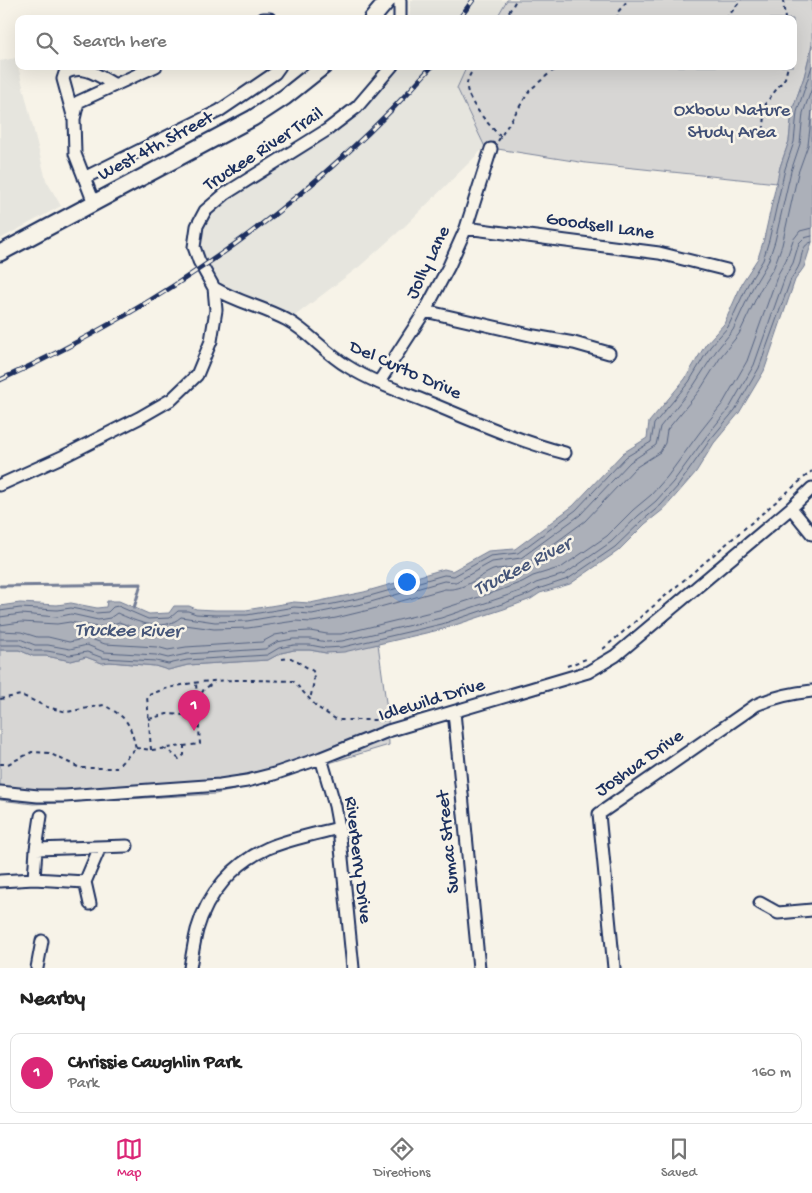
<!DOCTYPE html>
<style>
:root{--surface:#fff;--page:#f6f6f6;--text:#222;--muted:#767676;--line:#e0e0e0;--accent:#db2777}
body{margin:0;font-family:"Gochi Hand",sans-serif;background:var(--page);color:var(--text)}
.you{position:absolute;left:406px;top:581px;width:18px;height:18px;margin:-12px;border:4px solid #fff;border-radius:50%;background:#1a73e8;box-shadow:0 0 0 8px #1a73e833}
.badge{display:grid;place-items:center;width:32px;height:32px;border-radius:50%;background:var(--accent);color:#fff;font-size:16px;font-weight:700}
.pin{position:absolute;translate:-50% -41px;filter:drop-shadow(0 1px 2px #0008)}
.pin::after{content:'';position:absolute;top:26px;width:18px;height:15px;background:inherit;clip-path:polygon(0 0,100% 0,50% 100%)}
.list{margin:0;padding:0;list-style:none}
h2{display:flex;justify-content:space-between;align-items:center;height:65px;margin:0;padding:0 20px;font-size:21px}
h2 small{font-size:16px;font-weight:400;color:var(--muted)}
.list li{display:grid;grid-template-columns:32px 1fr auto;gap:15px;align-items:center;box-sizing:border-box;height:80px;margin:0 10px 10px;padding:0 10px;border:1px solid var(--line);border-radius:10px}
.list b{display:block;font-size:19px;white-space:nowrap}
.list p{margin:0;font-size:16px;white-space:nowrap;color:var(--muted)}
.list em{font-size:16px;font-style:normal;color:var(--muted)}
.icon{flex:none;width:28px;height:28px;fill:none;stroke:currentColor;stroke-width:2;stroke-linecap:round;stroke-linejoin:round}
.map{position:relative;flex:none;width:812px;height:968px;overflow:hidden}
.search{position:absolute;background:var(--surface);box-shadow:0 5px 20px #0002;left:15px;right:15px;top:15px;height:55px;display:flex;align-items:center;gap:12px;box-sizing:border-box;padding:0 18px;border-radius:10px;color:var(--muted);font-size:19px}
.sheet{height:155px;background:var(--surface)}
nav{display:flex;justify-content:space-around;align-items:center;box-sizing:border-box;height:70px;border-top:1px solid var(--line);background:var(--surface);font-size:14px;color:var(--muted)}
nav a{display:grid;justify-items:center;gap:2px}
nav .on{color:var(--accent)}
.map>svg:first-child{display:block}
.built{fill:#e6e5de}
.green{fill:#d7d6d4;stroke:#798299}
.water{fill:#acb0b9;stroke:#727c95}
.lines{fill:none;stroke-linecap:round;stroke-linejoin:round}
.shore{stroke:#556382;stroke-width:1}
.stream{stroke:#727c95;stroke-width:3}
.minor-casing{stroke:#1b2f5e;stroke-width:15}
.major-casing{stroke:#1b2f5e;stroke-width:19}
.path{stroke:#1b2f5e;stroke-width:2;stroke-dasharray:4 4;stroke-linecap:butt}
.minor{stroke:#f7f3e8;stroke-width:11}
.major{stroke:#f7f3e8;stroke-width:15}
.rail-casing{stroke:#1b2f5e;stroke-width:5}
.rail{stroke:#f7f3e8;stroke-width:3;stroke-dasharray:9;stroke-linecap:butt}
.labels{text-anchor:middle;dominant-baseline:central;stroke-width:5;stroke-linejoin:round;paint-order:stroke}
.park-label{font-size:19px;fill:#415076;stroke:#f7f3e8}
.street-label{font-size:19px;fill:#1b2f5e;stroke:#f7f3e8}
.water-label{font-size:20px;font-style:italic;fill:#465679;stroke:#f7f3e8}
</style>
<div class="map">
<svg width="812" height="968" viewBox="0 0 812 968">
<rect width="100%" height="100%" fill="#f7f3e8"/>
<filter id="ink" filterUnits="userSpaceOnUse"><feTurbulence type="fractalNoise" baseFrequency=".02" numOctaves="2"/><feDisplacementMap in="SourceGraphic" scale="10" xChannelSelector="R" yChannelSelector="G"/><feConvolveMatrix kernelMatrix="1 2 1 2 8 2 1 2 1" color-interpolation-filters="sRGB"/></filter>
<g filter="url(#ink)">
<path class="built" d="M411 0H507L496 19H409Z
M16 58 46 180 61 206 0 239V61Z
M398 66H467L457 88 485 147 404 227 360 266 292 318 231 292 219 283 201 252 200 240 204 226 210 214 226 199 341 129 386 83Z"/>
<path class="green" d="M507 0H812V45L804 77 792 111 789 141 780 167 777 183 586 163 485 147 457 88 467 66H793V19H496Z
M378 644 388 717 389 745 249 787 215 794 57 803 33 804 0 800V650H19L33 656H46L71 661 86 657 102 663 110 662 155 666 168 670 188 665 268 660 281 653 294 650H310L326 653Z"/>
<path class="water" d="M812 45V242L804 267 795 280 764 371 739 413 714 443 696 472 664 509 645 524 618 551 570 584 540 593 531 599 504 609 443 629 344 652 326 653 310 650H294L281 653 268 660 188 665 168 670 155 666 110 662 102 663 86 657 71 661 46 656H33L19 650H0V606L20 603 57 605 71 603 97 608 106 607 107 601H119L149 614 169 613 174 606H189L196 609 215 610H246L294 602 310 603 364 592 444 569 452 571 488 551 515 549 573 506 623 453 647 438 649 422 685 379 706 344 724 324 743 281 758 258 764 239 780 167 789 141 792 111 804 77Z"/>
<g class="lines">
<path class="shore" d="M0 611 20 608 57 610 71 608 96 613 108 612 113 607 118 606 148 619 170 618 178 611H188L196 614 215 615H247L294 607 310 608 333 604 366 597 444 575 454 576 490 556 518 553 576 510 626 457 651 442 654 424 689 382 710 347 728 327 748 284 763 260 769 240 785 169 794 142 797 112 812 66
M0 617 21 614 57 617 71 614 98 620 110 618 117 613C137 622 162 633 181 617L215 622 247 621 294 613 312 614 367 603 444 581 456 582 492 562 521 558 580 515 630 462 656 445 660 427 694 385 716 351 733 330 753 287 768 262 775 241 791 171 800 144 803 113 812 88
M0 625 21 622 57 624 70 622 98 627 110 625 119 622 149 633 172 631 185 625 214 629 248 628 295 621 312 622 336 618 369 610 445 589C464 591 477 577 493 570 503 567 515 569 525 565L585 521 635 468 660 452 665 443 667 430 700 390 722 355 739 334 760 290 774 267 782 245 798 173 808 145 812 111
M0 631 21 632 37 637H48L69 642 88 638 105 644 157 647 168 650 186 647 262 642 275 635 293 632 310 631 327 634H341L439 610 498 591 522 582 533 576 562 567 607 536 633 510 651 495 667 477 700 432 723 403 747 361 778 274 786 260 793 240 800 231 812 228
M0 639H20L35 645H48L70 649 87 645 104 652 156 655 168 658 187 654 265 649 277 642 293 639H310L327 642 342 641 441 618 500 598 526 589 536 583 565 574 611 542 638 516 656 501 673 482 706 437 730 407 754 365 785 277 793 263 799 243 804 238 812 236
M0 645H20L34 651H47L70 655 87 652 103 658 156 661 168 664 187 660 267 655 279 648 294 645H310L326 648 343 647 442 624 502 604 529 594 538 589 568 579 615 547 642 521 661 505 678 486 710 440 735 410 759 368 791 279C794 274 798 269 800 263 802 255 802 244 812 242"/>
<path class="stream" d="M0 586 141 584 134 608"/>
<g class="minor-casing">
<path id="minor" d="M263 19H270
M400 19V0
M74 119 63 79 65 73C83 63 99 76 115 85
M84 178 219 111 275 73 280 66
M94 203 75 154 74 119 78 102 156 66
M466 228 659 253 727 270
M214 288C237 302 263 307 287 320 309 332 325 353 347 366 372 382 402 392 430 403 474 421 518 441 565 453
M425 311 534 336 574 343 609 353
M379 382 425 311 449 266 466 228 491 149
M0 485 64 456 139 418 172 399 197 375 211 341 216 310 214 288 199 261 194 247 197 226 205 211 225 194 327 130 357 107 392 66
M791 508 812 534
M454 712 479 968
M321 758 335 806 339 828 353 968
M0 792 38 796H65L220 785 247 781 274 774 321 758 388 731 588 672 615 656 791 508 812 488
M36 849 127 846
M34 879 85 882
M0 881 34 879 36 849 41 816
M760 903 778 913 812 910
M90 904 85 882 100 847
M37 968 42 941
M190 968C192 955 194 942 197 930 207 894 234 863 268 848 290 839 315 834 339 828
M614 968 599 814 756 705C774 697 791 693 812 691"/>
</g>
<g class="major-casing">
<path id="major" d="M372 19 388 0
M0 253 253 118 285 97 324 66"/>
</g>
<path class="path" d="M783 0 785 19
M505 19 516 0
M618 19 617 13 628 0
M726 19 741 0
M793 42V45
M475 66C471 73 466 80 467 88 469 104 491 127 501 137
M763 138 766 103 785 78 788 66
M498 141 530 90 551 72 562 66
M603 649 812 471
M282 659 291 658 313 671 314 681 310 700
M567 666 586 659
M0 699 21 695 47 707 67 712 104 705C128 719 129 721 136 748
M198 700 204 689 214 683
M149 719 167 714 198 716
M136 748 151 750 200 744 196 683
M163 748 169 751 179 759 184 755V745
M151 750 147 696C189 676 248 680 293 681L317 707 337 720H385
M0 764H8L32 752 49 753 80 768H116L136 748"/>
<use href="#minor" class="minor"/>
<use href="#major" class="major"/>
<g class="rail-casing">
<path id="rail" d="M459 19 473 0
M0 380C162 306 314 201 432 66"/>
</g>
<use href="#rail" class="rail"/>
</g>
</g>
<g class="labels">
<g class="park-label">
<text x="732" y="111">Oxbow Nature<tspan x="732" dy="22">Study Area</tspan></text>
</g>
<g class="street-label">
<text transform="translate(156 147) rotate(-28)">West 4th Street</text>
<text transform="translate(264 150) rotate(-33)">Truckee River Trail</text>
<text transform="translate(600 227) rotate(8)">Goodsell Lane</text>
<text transform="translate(429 263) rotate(-64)">Jolly Lane</text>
<text transform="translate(405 371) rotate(24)">Del Curto Drive</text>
<text transform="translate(432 701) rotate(-17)">Idlewild Drive</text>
<text transform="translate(640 764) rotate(-35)">Joshua Drive</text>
<text transform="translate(449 842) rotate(-96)">Sumac Street</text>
<text transform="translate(357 860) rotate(83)">Riverberry Drive</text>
</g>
<g class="water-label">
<text transform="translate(523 568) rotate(-27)">Truckee River</text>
<text transform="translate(128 632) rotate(1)">Truckee River</text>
</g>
</g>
</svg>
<div class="you"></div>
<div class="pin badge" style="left:194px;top:731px">1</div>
<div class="search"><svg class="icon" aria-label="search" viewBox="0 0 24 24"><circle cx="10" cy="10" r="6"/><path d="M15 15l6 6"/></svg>Search here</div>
</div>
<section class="sheet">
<h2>Nearby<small></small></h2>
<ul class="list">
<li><span class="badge">1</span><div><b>Chrissie Caughlin Park</b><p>Park</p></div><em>160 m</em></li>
</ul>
</section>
<nav>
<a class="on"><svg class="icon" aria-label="map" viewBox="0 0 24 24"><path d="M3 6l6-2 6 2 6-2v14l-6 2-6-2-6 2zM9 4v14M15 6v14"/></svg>Map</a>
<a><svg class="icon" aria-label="directions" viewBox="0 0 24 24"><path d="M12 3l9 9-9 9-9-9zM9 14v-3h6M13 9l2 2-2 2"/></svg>Directions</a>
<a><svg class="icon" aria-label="saved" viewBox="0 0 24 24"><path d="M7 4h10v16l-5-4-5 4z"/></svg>Saved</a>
</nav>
